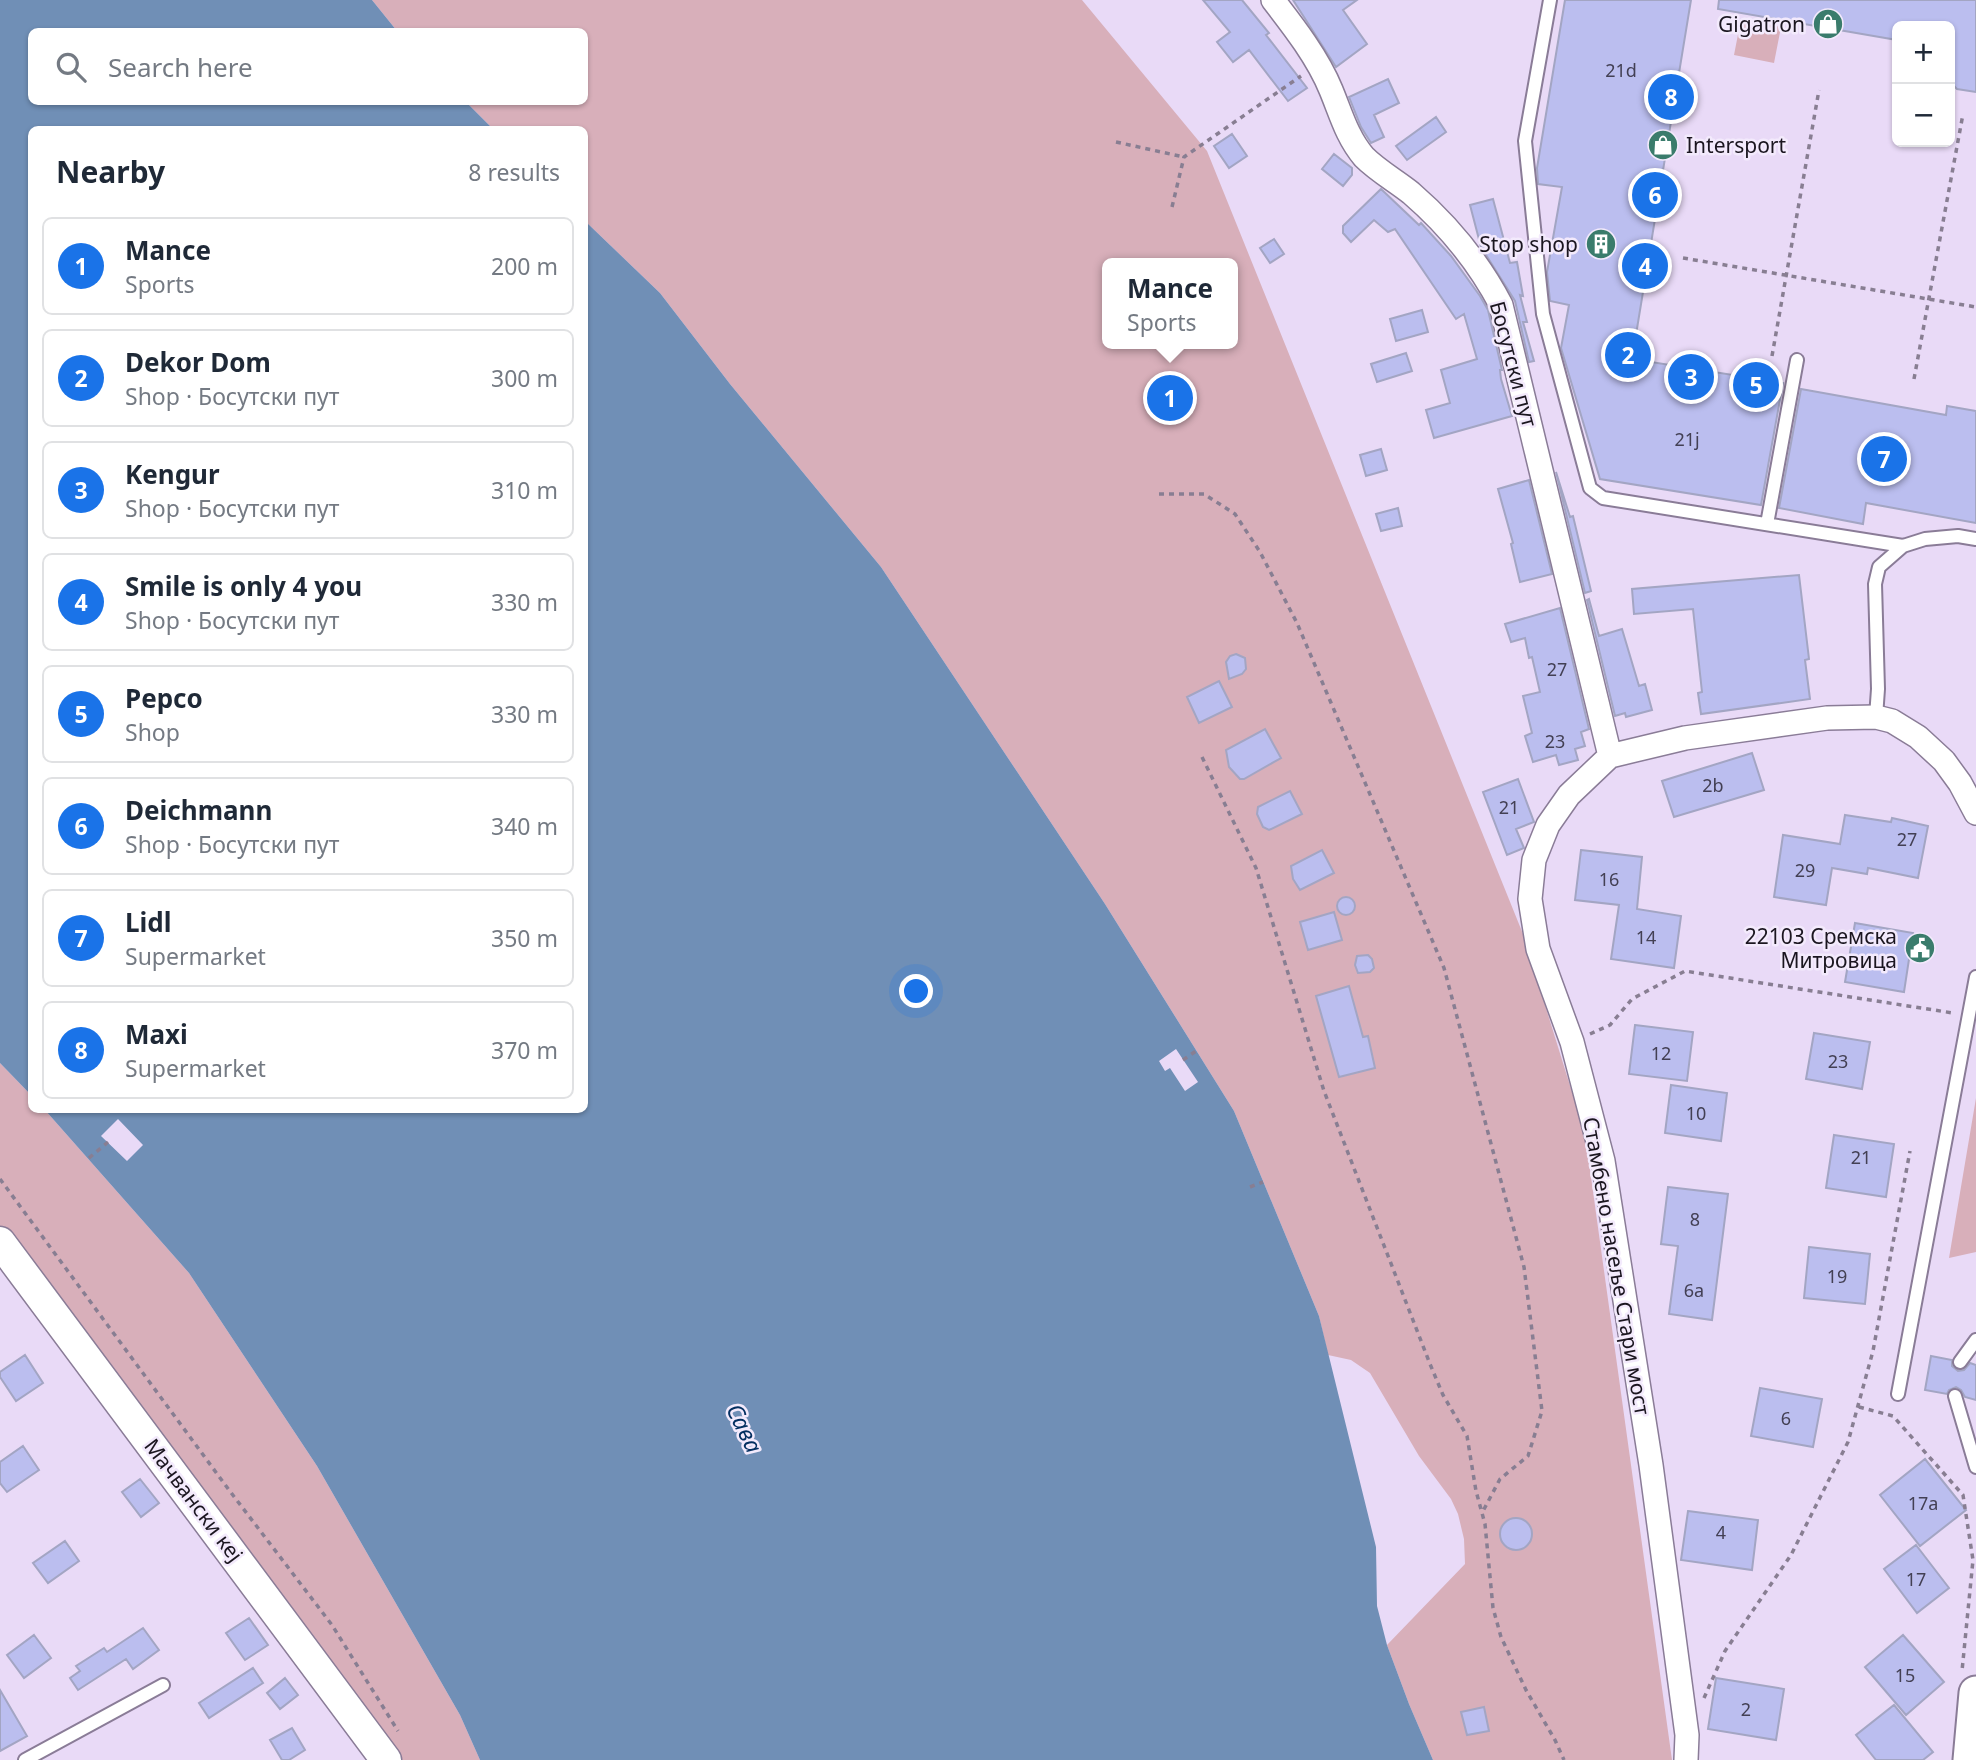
<!DOCTYPE html>
<meta charset="utf-8">
<style>
:root{--surface:#fff;--page:#f6f6f7;--text:#1f2937;--muted:#747a83;--line:#e0e1e3;--accent:#1a73e8}
body{margin:0;font-family:"Noto Sans",sans-serif;background:var(--page);color:var(--text)}
.controls{position:absolute;right:21px;top:21px;display:grid;overflow:hidden;border-radius:10px;box-shadow:0 2px 5px #0004}
.controls button{width:63px;height:63px;display:grid;place-items:center;padding:0;border:0;border-bottom:2px solid var(--line);background:var(--surface);color:var(--text);font:35px sans-serif}
.you{position:absolute;left:917px;top:992px;width:24px;height:24px;margin:-18px;border:5px solid #fff;border-radius:50%;background:#1a73e8;box-shadow:0 0 0 10px #1a73e833}
.badge{display:grid;place-items:center;width:46px;height:46px;border-radius:50%;background:var(--accent);color:#fff;font-size:23px;font-weight:700}
.pin{position:absolute;translate:-50% -50%;border:4px solid #fff;box-shadow:0 2px 7px #0006}
.popup{position:absolute;left:1102px;top:258px;width:136px;height:91px;box-sizing:border-box;display:grid;place-content:center;border-radius:10px;background:var(--surface);filter:drop-shadow(0 2px 5px #0005);font-size:23px;white-space:nowrap;color:var(--muted)}
.popup b{font-size:26px;color:var(--text)}
.popup::after{content:'';position:absolute;left:50%;top:100%;margin-left:-14px;border:14px solid transparent;border-top-color:var(--surface)}
.list{margin:0;padding:0;list-style:none}
h2{display:flex;justify-content:space-between;align-items:center;height:91px;margin:0;padding:0 28px;font-size:30px}
h2 small{font-size:23px;font-weight:400;color:var(--muted)}
.list li{display:grid;grid-template-columns:46px 1fr auto;gap:21px;align-items:center;box-sizing:border-box;height:98px;margin:0 14px 14px;padding:0 14px;border:2px solid var(--line);border-radius:10px}
.list b{display:block;font-size:26px;white-space:nowrap}
.list p{margin:0;font-size:23px;white-space:nowrap;color:var(--muted)}
.list em{font-size:23px;font-style:normal;color:var(--muted)}
.icon{flex:none;width:38px;height:38px;fill:none;stroke:currentColor;stroke-width:2;stroke-linecap:round;stroke-linejoin:round}
.map{position:relative;flex:none;width:1976px;height:1760px;overflow:hidden}
.search{position:absolute;background:var(--surface);box-shadow:0 2px 5px #0004;left:28px;top:28px;width:560px;height:77px;display:flex;align-items:center;gap:18px;box-sizing:border-box;padding:0 24px;border-radius:10px;color:var(--muted);font-size:26px}
.panel{position:absolute;background:var(--surface);box-shadow:0 2px 5px #0004;left:28px;top:126px;width:560px;height:987px;border-radius:10px}
.map>svg:first-child{display:block}
.green{fill:#d8afba;fill-rule:evenodd}
.water{fill:#708fb6}
.pier{fill:#e9daf7}
.building{fill:#bbbeef;stroke:#a3a5c3;stroke-width:2}
.lines{fill:none;stroke-linecap:round;stroke-linejoin:round}
.service-casing{stroke:#8a7c97;stroke-width:16}
.minor-casing{stroke:#8a7c97;stroke-width:26}
.tertiary-casing{stroke:#8a7c97;stroke-width:33}
.secondary-casing{stroke:#8a7c97;stroke-width:37}
.path{stroke:#887e92;stroke-width:3.5;stroke-dasharray:5 5;stroke-linecap:butt}
.service{stroke:#fff;stroke-width:12}
.minor{stroke:#fff;stroke-width:23}
.tertiary{stroke:#fff;stroke-width:30}
.secondary{stroke:#fff;stroke-width:33}
.labels{text-anchor:middle;dominant-baseline:central;stroke-width:5;stroke-linejoin:round;paint-order:stroke}
.number-label{font-size:18px;fill:#434054}
.poi-label{font-size:21px;fill:#1b1620;stroke:#f3eafc;text-anchor:end}
.street-label{font-size:21px;fill:#1b1620;stroke:#f3eafc}
.water-label{font-size:23px;font-style:italic;fill:#032f60;stroke:#f3eafc}
</style>
<div class="map">
<svg width="1976" height="1760" viewBox="0 0 1976 1760">
<rect width="100%" height="100%" fill="#e9daf7"/>
<path class="green" d="M372 0H1082L1207 151 1523 934 1585 1134 1672 1760H1433L1409 1704 1387 1645 1465 1564 1464 1539 1458 1514 1451 1499 1419 1456 1370 1373 1351 1360 1328 1355 1319 1316 1234 1111 1105 904 881 567 730 384 660 293 585 221 584 130 493 129 466 102H584V32L397 31ZM1107 263H1233V344H1107Z
M1741 19 1781 27 1774 63 1734 55Z
M0 1063 31 1095 32 1110H45L189 1273 317 1466 460 1715 480 1760H392L0 1250Z
M1976 1098V1252L1949 1258Z"/>
<path class="water" d="M0 0H372L397 31 32 32V102H466L493 129 32 130 31 1095 0 1063Z
M585 221 660 293 730 384 881 567 1105 904 1234 1111 1319 1316 1376 1547 1377 1606 1387 1645 1409 1704 1433 1760H480L460 1715 317 1466 189 1273 45 1110H584Z"/>
<path class="pier" d="M1176 1049 1198 1082 1185 1091 1170 1068 1165 1071 1159 1061Z
M118 1119 143 1145 127 1161 101 1136Z"/>
<path class="building" d="M1203 0H1242L1269 33 1266 35 1307 88 1288 101 1249 50 1233 62 1217 42 1230 32Z
M1293 0H1357L1343 10 1367 44 1336 67Z
M1565 0H1691L1632 359 1783 383 1761 505 1600 479 1561 348 1569 305 1550 301 1547 272 1562 187 1538 184 1537 168Z
M1719 0H1976V92L1957 89 1950 82V26H1897V40L1718 9Z
M1388 79 1399 103 1374 115 1384 137 1371 143 1361 127 1349 97Z
M1436 117 1446 132 1407 160 1396 146Z
M1232 134 1247 156 1229 168 1214 146Z
M1334 154 1352 168V175L1343 186 1322 169Z
M1381 189 1419 225 1421 223 1451 256 1480 296 1488 310 1502 370H1500L1501 379 1512 416 1434 438 1426 410 1450 403 1441 370 1477 359 1464 314 1456 319 1395 229 1388 232 1374 220 1351 242 1343 233V226Z
M1493 199 1510 263 1517 262 1523 296 1520 295 1527 322H1523L1534 361 1529 362 1515 301 1481 247 1470 205Z
M1274 239 1284 254 1270 263 1260 248Z
M1422 310 1428 332 1396 341 1390 319Z
M1406 353 1412 371 1377 382 1371 364Z
M1801 389 1946 415 1947 406 1976 411V523L1866 503 1863 524 1779 508Z
M1381 449 1387 470 1366 476 1360 455Z
M1556 472 1570 517 1573 516 1591 591 1585 593Z
M1529 480 1552 574 1520 582 1511 544 1513 543 1498 489Z
M1398 508 1402 526 1381 531 1376 514Z
M1799 575 1809 659 1805 660 1810 699 1701 714 1698 693 1702 692 1693 609 1634 614 1632 589Z
M1589 599 1599 636 1622 629 1639 686 1645 684 1652 710 1626 717 1625 713 1615 716 1587 600Z
M1560 608 1589 729 1581 732 1585 746 1575 749 1578 760 1559 765 1556 755 1533 762 1525 736 1532 733 1523 696 1540 692 1532 657 1529 658 1525 638 1511 642 1505 624Z
M1236 654 1245 658 1246 669 1242 674 1229 679 1226 662 1230 656Z
M1219 681 1232 707 1199 723 1187 697Z
M1265 729 1281 758 1244 779H1240L1229 767 1226 750Z
M1752 753 1764 790 1674 817 1662 781Z
M1518 779 1534 822 1516 829 1524 848 1507 855 1483 792Z
M1290 791 1302 814 1269 830 1263 827 1257 814 1258 807Z
M1845 815 1891 822 1892 818 1928 826 1918 878 1868 868 1867 874 1832 868 1826 905 1774 897 1783 835 1840 844Z
M1322 850 1334 873 1300 890 1293 879 1291 866Z
M1581 850 1642 857 1637 909 1681 916 1674 968 1611 959 1619 905 1575 900Z
M1337 906a9 9 0 1 1 18 0a9 9 0 1 1-18 0Z
M1334 912 1342 940 1308 950 1300 922Z
M1855 923 1913 933 1904 992 1845 982Z
M1368 955 1372 959 1374 968 1370 972 1358 973 1355 965 1357 956Z
M1349 986 1363 1037 1368 1036 1375 1068 1339 1077 1316 996Z
M1635 1025 1693 1032 1687 1081 1629 1074Z
M1814 1033 1870 1042 1862 1089 1806 1079Z
M1671 1085 1727 1093 1721 1141 1665 1133Z
M1834 1135 1894 1144 1886 1197 1826 1188Z
M1668 1187 1728 1194 1712 1320 1669 1314 1678 1246 1661 1244Z
M1809 1247 1870 1254 1865 1304 1804 1298Z
M25 1355 43 1383 16 1401 0 1377V1372Z
M1931 1356 1952 1360V1366L1958 1371 1964 1370 1970 1363 1976 1365V1400L1965 1397 1961 1390 1956 1387 1949 1390 1947 1394 1925 1390Z
M1760 1388 1822 1399 1813 1447 1751 1436Z
M23 1446 39 1470 7 1492 0 1483V1462Z
M1925 1459 1966 1510 1920 1546 1880 1495Z
M140 1479 159 1503 141 1517 122 1492Z
M1688 1511 1758 1520 1752 1570 1681 1560Z
M1500 1534a16 16 0 1 1 32 0a16 16 0 1 1-32 0Z
M65 1541 79 1561 48 1583 33 1563Z
M1916 1545 1949 1588 1917 1613 1884 1569Z
M249 1618 268 1645 245 1660 226 1633Z
M143 1628 159 1650 133 1669 126 1659 78 1690 70 1678 80 1671 76 1666 104 1648 107 1652Z
M34 1635 51 1658 24 1678 7 1655Z
M1903 1635 1944 1682 1906 1715 1865 1667Z
M253 1668 263 1683 209 1718 199 1703Z
M285 1678 298 1695 280 1709 267 1693Z
M1716 1678 1784 1689 1776 1740 1708 1729Z
M0 1690 27 1736 0 1751Z
M1894 1705 1933 1752 1923 1760H1876L1856 1735Z
M1484 1707 1489 1731 1467 1735 1461 1712Z
M292 1728 305 1750 289 1760H282L270 1740Z"/>
<g class="lines">
<g class="service-casing">
<path id="service" d="M1550 0 1525 141 1543 314 1590 488 1603 498 1903 546
M1767 524 1797 360
M1876 717 1878 689 1875 584 1879 567 1903 546 1925 539 1958 536 1976 539
M1960 1362 1976 1340
M1898 1394 1976 977
M1955 1396 1976 1467
M25 1760 163 1685"/>
</g>
<g class="minor-casing">
<path id="minor" d="M1273 0C1294 27 1318 58 1331 90 1341 114 1347 137 1364 157 1378 171 1396 181 1411 193 1448 225 1478 261 1501 305L1610 756
M1686 1760 1687 1735 1651 1465 1603 1161 1572 1042 1538 949 1530 899 1534 860 1548 825 1569 795 1610 756 1685 738 1827 718 1876 717 1892 721 1918 737 1944 761 1960 783 1976 813"/>
</g>
<g class="tertiary-casing">
<path id="tertiary" d="M0 1242 386 1760"/>
</g>
<g class="secondary-casing">
<path id="secondary" d="M1970 1760 1976 1693"/>
</g>
<path class="path" d="M1116 142 1184 157
M1172 207 1184 157 1301 76
M1683 258 1976 307
M1772 356 1819 90
M1914 379 1963 114
M1159 494H1204L1235 514 1260 552 1297 623 1444 968 1524 1267 1542 1411 1528 1456 1500 1479 1482 1513
M1202 757 1256 868 1324 1091 1430 1364 1443 1395 1467 1436 1476 1491 1485 1524 1493 1608 1501 1637 1526 1690 1555 1740 1564 1760
M1590 1034 1610 1025 1632 999 1685 971 1953 1013
M1183 1060 1196 1051
M89 1158 108 1142
M0 1179 229 1490 332 1625 398 1731
M1250 1187 1263 1182
M1859 1407 1893 1416 1963 1495 1973 1560 1962 1671
M1704 1698 1725 1651 1791 1555 1848 1442 1873 1351 1910 1151"/>
<use href="#service" class="service"/>
<use href="#minor" class="minor"/>
<use href="#tertiary" class="tertiary"/>
<use href="#secondary" class="secondary"/>
</g>
<defs>
<g id="shop-disc" transform="scale(1.575)"><circle r="9.5" fill="#3a7c6c" stroke="#f3eafc"/><path d="M-5-2.5h2.3a2.7 3.5 0 0 1 5.4 0H5L5.5 6h-11ZM-1.5-2.5h3a1.5 2.3 0 0 0-3 0Z" fill="#fff"/></g>
<g id="building-disc" transform="scale(1.575)"><circle r="9.5" fill="#3a7c6c" stroke="#f3eafc"/><path d="M-4-6H4V6H1V3H-1V6H-4ZM-2.5-4.3h1.7v1.8h-1.7ZM.8-4.3h1.7v1.8H.8ZM-2.5-1h1.7V.8h-1.7ZM.8-1h1.7V.8H.8Z" fill="#fff"/></g>
<g id="civic-disc" transform="scale(1.575)"><circle r="9.5" fill="#3a7c6c" stroke="#f3eafc"/><path d="M-.6-6.5H3V-4.5H.6V-3L4-1V1h2V6H-6V1h2V-1L-.6-3ZM-1.2 2.5V6h2.4V2.5Z" fill="#fff"/></g>
</defs>
<g fill-rule="evenodd">
<use href="#shop-disc" x="1828" y="24"/>
<use href="#shop-disc" x="1663" y="145"/>
<use href="#building-disc" x="1601" y="244"/>
<use href="#civic-disc" x="1920" y="948"/>
</g>
<g class="labels">
<g class="number-label">
<text x="1621" y="70">21d</text>
<text x="1687" y="439">21j</text>
<text x="1557" y="669">27</text>
<text x="1555" y="741">23</text>
<text x="1713" y="785">2b</text>
<text x="1509" y="807">21</text>
<text x="1907" y="839">27</text>
<text x="1805" y="870">29</text>
<text x="1609" y="879">16</text>
<text x="1646" y="937">14</text>
<text x="1661" y="1053">12</text>
<text x="1838" y="1061">23</text>
<text x="1696" y="1113">10</text>
<text x="1861" y="1157">21</text>
<text x="1695" y="1219">8</text>
<text x="1837" y="1276">19</text>
<text x="1694" y="1290">6a</text>
<text x="1786" y="1418">6</text>
<text x="1923" y="1503">17a</text>
<text x="1721" y="1532">4</text>
<text x="1916" y="1579">17</text>
<text x="1905" y="1675">15</text>
<text x="1746" y="1709">2</text>
</g>
<g class="poi-label">
<text x="1805" y="24">Gigatron</text>
<text x="1686" y="145" text-anchor="start">Intersport</text>
<text x="1578" y="244">Stop shop</text>
<text x="1897" y="936">22103 Сремска<tspan x="1897" dy="24">Митровица</tspan></text>
</g>
<g class="street-label">
<text transform="translate(1514 364) rotate(75)">Босутски пут</text>
<text transform="translate(1617 1266) rotate(80)">Стамбено насеље Стари мост</text>
<text transform="translate(194 1500) rotate(53)">Мачвански кеј</text>
</g>
<g class="water-label">
<text transform="translate(745 1428) rotate(64)">Сава</text>
</g>
</g>
</svg>
<div class="controls">
<button>+</button>
<button>−</button>
</div>
<div class="you"></div>
<div class="pin badge" style="left:1170px;top:398px">1</div>
<div class="popup"><b>Mance</b>Sports</div>
<div class="pin badge" style="left:1628px;top:355px">2</div>
<div class="pin badge" style="left:1691px;top:377px">3</div>
<div class="pin badge" style="left:1645px;top:266px">4</div>
<div class="pin badge" style="left:1756px;top:385px">5</div>
<div class="pin badge" style="left:1655px;top:195px">6</div>
<div class="pin badge" style="left:1884px;top:459px">7</div>
<div class="pin badge" style="left:1671px;top:97px">8</div>
<div class="search"><svg class="icon" aria-label="search" viewBox="0 0 24 24"><circle cx="10" cy="10" r="6"/><path d="M15 15l6 6"/></svg>Search here</div>
<section class="panel">
<h2>Nearby<small>8 results</small></h2>
<ul class="list">
<li><span class="badge">1</span><div><b>Mance</b><p>Sports</p></div><em>200 m</em></li>
<li><span class="badge">2</span><div><b>Dekor Dom</b><p>Shop · Босутски пут</p></div><em>300 m</em></li>
<li><span class="badge">3</span><div><b>Kengur</b><p>Shop · Босутски пут</p></div><em>310 m</em></li>
<li><span class="badge">4</span><div><b>Smile is only 4 you</b><p>Shop · Босутски пут</p></div><em>330 m</em></li>
<li><span class="badge">5</span><div><b>Pepco</b><p>Shop</p></div><em>330 m</em></li>
<li><span class="badge">6</span><div><b>Deichmann</b><p>Shop · Босутски пут</p></div><em>340 m</em></li>
<li><span class="badge">7</span><div><b>Lidl</b><p>Supermarket</p></div><em>350 m</em></li>
<li><span class="badge">8</span><div><b>Maxi</b><p>Supermarket</p></div><em>370 m</em></li>
</ul>
</section>
</div>
